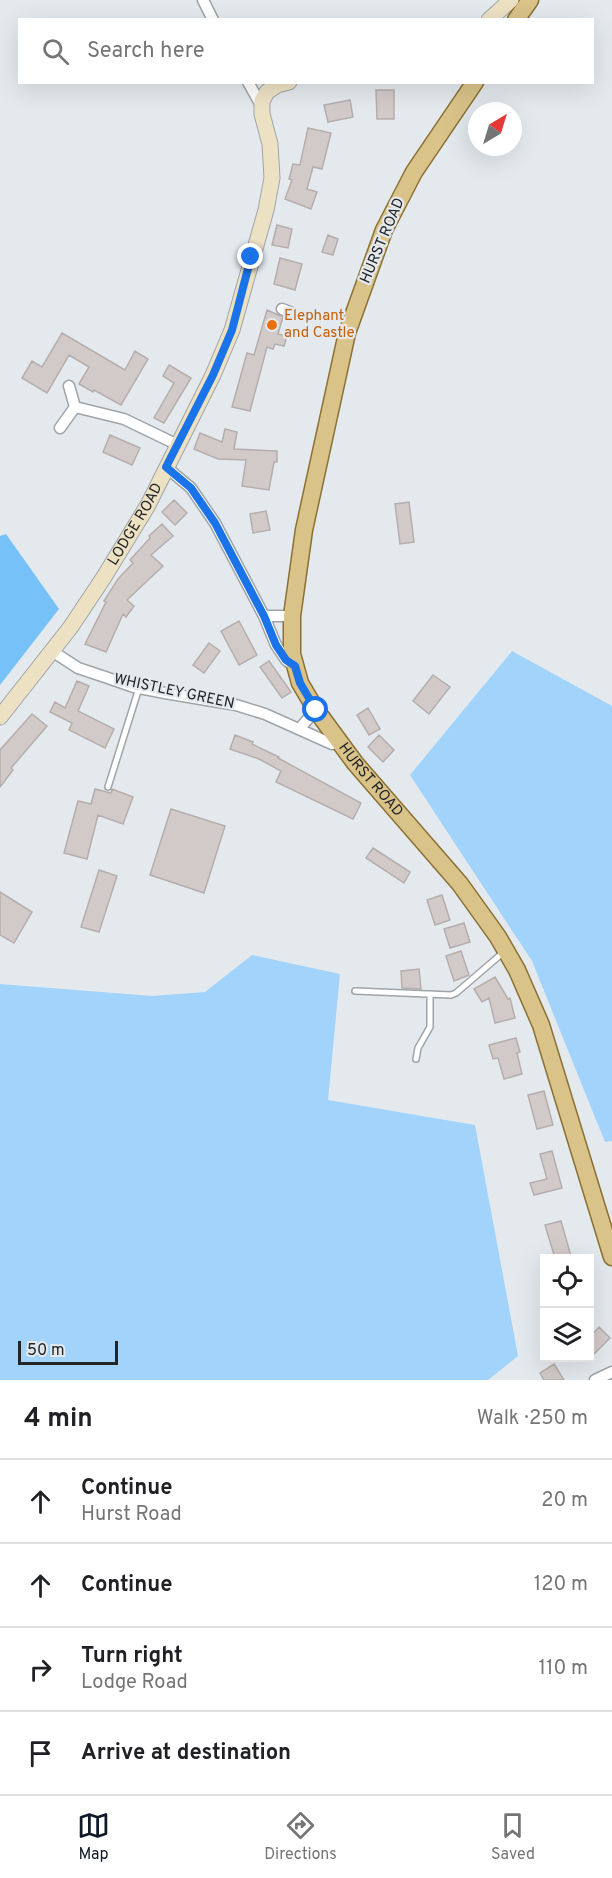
<!DOCTYPE html>
<meta charset="utf-8">
<style>
:root{--surface:#fff;--page:#f2f2f2;--text:#202124;--muted:#757577;--line:#e0e0e0;--accent:#111827}
body{margin:0;font-family:Overpass,sans-serif;background:var(--page);color:var(--text)}
.controls{position:absolute;right:18px;bottom:18px;display:grid;overflow:hidden;border-radius:0px;box-shadow:0 6px 24px #0002}
.controls button{width:54px;height:54px;display:grid;place-items:center;padding:0;border:0;border-bottom:2px solid var(--line);background:var(--surface);color:var(--text);font:30px sans-serif}
.compass{position:absolute;left:468px;top:102px;width:54px;height:54px;border-radius:50%;background:var(--surface);box-shadow:0 6px 24px #0002;rotate:38deg}
.scale{position:absolute;left:18px;bottom:15px;width:100px;box-sizing:border-box;padding-left:6px;border:3px solid #222426;border-top:0;font-size:16px;line-height:21px;white-space:nowrap;color:#222426;-webkit-text-stroke:4px #e4e9ee;paint-order:stroke}
.stop{position:absolute;width:18px;height:18px;margin:-14px;border:4px solid #1a73e8;border-radius:50%;background:#fff}
.stop.end{background:#1a73e8;border-color:#fff;box-shadow:0 2px 6px #0008}
.list{margin:0;padding:0;list-style:none}
h2{display:flex;justify-content:space-between;align-items:center;height:78px;margin:0;padding:0 24px;font-size:26px}
h2 small{font-size:20px;font-weight:400;color:var(--muted)}
.list li{display:grid;grid-template-columns:39px 1fr auto;gap:18px;align-items:center;box-sizing:border-box;height:84px;padding:0 24px;border-top:2px solid var(--line)}
.list b{display:block;font-size:22px;white-space:nowrap}
.list p{margin:0;font-size:20px;white-space:nowrap;color:var(--muted)}
.list em{font-size:20px;font-style:normal;color:var(--muted)}
.icon{flex:none;width:33px;height:33px;fill:none;stroke:currentColor;stroke-width:2;stroke-linecap:round;stroke-linejoin:round}
.map{position:relative;flex:none;width:612px;height:1380px;overflow:hidden}
.search{position:absolute;background:var(--surface);box-shadow:0 6px 24px #0002;left:18px;right:18px;top:18px;height:66px;display:flex;align-items:center;gap:15px;box-sizing:border-box;padding:0 21px;border-radius:0px;color:var(--muted);font-size:22px}
.sheet{height:414px;background:var(--surface)}
nav{display:flex;justify-content:space-around;align-items:center;box-sizing:border-box;height:84px;border-top:2px solid var(--line);background:var(--surface);font-size:16px;color:var(--muted)}
nav a{display:grid;justify-items:center;gap:3px}
nav .on{color:var(--accent)}
.map>svg:first-child{display:block}
.green{fill:#a2d3fa}
.forest{fill:#77c1f9}
.building{fill:#d1cac8;stroke:#b5aead;stroke-width:1.5}
.lines{fill:none;stroke-linecap:round;stroke-linejoin:round}
.lane-casing{stroke:#9fa4a8;stroke-width:8}
.street-casing{stroke:#9fa4a8;stroke-width:13}
.secondary-casing{stroke:#9fa4a8;stroke-width:17}
.primary-casing{stroke:#8a7133;stroke-width:19}
.lane{stroke:#fff;stroke-width:5}
.street{stroke:#fff;stroke-width:10}
.secondary{stroke:#ede1c4;stroke-width:15}
.primary{stroke:#dac389;stroke-width:16}
.route{stroke:#1a73e8;stroke-width:8}
.food-dot{fill:#e8710a;stroke:#e4e9ee;stroke-width:2}
.labels{text-anchor:middle;dominant-baseline:central;stroke-width:4.5;stroke-linejoin:round;paint-order:stroke}
.street-label{font-size:15px;fill:#222426;stroke:#e4e9ee}
.food-label{font-size:15px;fill:#c56008;stroke:#e4e9ee;text-anchor:start}
</style>
<div class="map">
<svg width="612" height="1380" viewBox="0 0 612 1380">
<rect width="100%" height="100%" fill="#e4e9ee"/>
<path class="green" d="M512 651 612 706V1141L605 1142 532 961 410 775Z
M252 955 340 974 328 1100 475 1125 518 1356 488 1380H0V984L152 996 205 992Z"/>
<path class="forest" d="M6 534 59 609 0 685V536Z"/>
<path class="building" d="M376 90H394V119H377Z
M350 100 353 117 328 122 324 105Z
M308 128 331 133 322 169 313 167 307 189 317 192 311 209 285 199 292 180 289 179 293 164 300 165Z
M277 225 292 229 288 248 272 245Z
M328 235 338 239 333 255 322 252Z
M280 258 302 264 295 290 274 284Z
M267 310 283 317 278 334 287 336 284 346 275 344 273 349 267 347 250 411 232 407 247 353 254 355Z
M62 333 125 370 135 351 148 359 121 405 94 390 93 392 79 384 89 367 69 355 47 393 22 378 32 361 42 367Z
M169 365 191 378 164 423 154 418 174 383 163 376Z
M225 429 237 432 234 449 277 451V462H274L269 490 242 486 246 460 218 459 194 449 200 433 222 442Z
M110 435 140 448 132 465 103 452Z
M174 500 187 513 175 525 162 512Z
M409 502 414 542 400 544 395 504Z
M266 511 270 530 253 533 250 514Z
M162 524 173 536 151 555 163 566 127 600 134 606 126 617 123 614 106 652 85 644 106 602 104 601 118 579 133 563 130 560 150 538 149 536Z
M239 621 257 655 239 665 221 631Z
M209 643 220 651 204 673 193 665Z
M269 661 291 692 282 698 260 667Z
M433 675 450 687 429 714 413 701Z
M77 681 89 686 78 711 114 729 105 748 69 730 72 723 50 712 55 702 65 708Z
M368 708 380 729 369 735 357 715Z
M32 714 47 726 11 768 13 770 0 787V750Z
M235 735 253 742 252 744 279 757 278 758 361 803 353 819 276 782 281 771 259 759 230 749Z
M379 735 394 750 383 762 368 747Z
M95 789 111 793 112 789 133 797 123 824 98 815 87 859 64 853 78 801 91 804Z
M171 809 225 826 204 893 150 875Z
M373 848 410 872 404 883 366 858Z
M99 870 117 876 99 932 81 927Z
M0 892 32 912 14 943 0 935Z
M442 895 450 920 435 925 427 900Z
M464 923 470 942 450 948 444 929Z
M461 951 469 975 454 981 446 956Z
M419 969 421 989 402 988 401 971Z
M495 977 508 999 510 998 515 1018 495 1023 489 998 482 1002 474 989Z
M516 1038 520 1052 517 1053 522 1074 504 1079 498 1058 493 1059 489 1045Z
M544 1091 553 1125 537 1129 528 1095Z
M552 1151 562 1188 534 1195 530 1183 547 1179 540 1154Z
M561 1221 571 1256 555 1258 545 1225Z
M599 1327 610 1338 590 1358V1337Z
M554 1364 564 1380H544L540 1373Z"/>
<g class="lines">
<g class="lane-casing">
<path id="lane" d="M108 787 139 688
M355 991 451 995 456 993 505 951
M416 1059 418 1048 430 1027V994"/>
</g>
<g class="street-casing">
<path id="street" d="M203 0 213 20
M248 82 262 107
M282 309 290 312
M69 386 75 407 124 419 178 445
M60 428 75 407
M166 467 191 488 215 523 264 616 276 645 286 660 294 666
M264 616H292
M52 651 78 668 105 677 134 687 165 693 236 705 265 714 332 744 340 743
M300 728 316 710
M595 1380 612 1372"/>
</g>
<g class="secondary-casing">
<g id="secondary">
<path d="M489 20 511 0"/>
<path id="s1" d="M0 717 70 628 104 577 148 505 213 375 232 330 266 210 272 178 270 144 262 114V101L267 92 277 85 289 82"/>
</g>
</g>
<g class="primary-casing">
<g id="primary">
<path d="M516 20 530 0"/>
<path id="s2" d="M475 82 414 172 384 230 347 333 304 530 292 616V654L300 683 316 710 355 763 460 884 498 937 517 970 541 1025 612 1257"/>
</g>
</g>
<use href="#lane" class="lane"/>
<use href="#street" class="street"/>
<use href="#secondary" class="secondary"/>
<use href="#primary" class="primary"/>
</g>
<g class="lines">
<path class="route" d="M251 257 232 330 213 375 166 467 191 488 215 523 264 616 276 645 286 660 295 666 300 683 316 710"/>
</g>
<circle class="food-dot" cx="272" cy="325" r="6"/>
<g class="labels">
<g class="street-label">
<text transform="translate(383 241) rotate(-67)">HURST ROAD</text>
<text stroke="none"><textPath href="#s1" startOffset="236">LODGE ROAD</textPath></text>
<text transform="translate(174 692) rotate(12)">WHISTLEY GREEN</text>
<text stroke="none"><textPath href="#s2" startOffset="760">HURST ROAD</textPath></text>
</g>
<g class="food-label">
<text x="284" y="316">Elephant<tspan x="284" dy="17">and Castle</tspan></text>
</g>
</g>
</svg>
<div class="controls">
<button><svg class="icon" aria-label="locate" viewBox="0 0 24 24"><circle cx="12" cy="12" r="6"/><path d="M12 2v4M12 18v4M2 12h4M18 12h4"/></svg></button>
<button><svg class="icon" aria-label="layers" viewBox="0 0 24 24"><path d="M12 4l9 5-9 5-9-5zM3 14l9 5 9-5"/></svg></button>
</div>
<svg class="compass" viewBox="-18 -18 36 36"><path d="M0-13l5 13h-10z" fill="#e53935"/><path d="M0 13l5-13h-10z" fill="#757577"/></svg>
<div class="scale">50 m</div>
<div class="stop" style="left:316px;top:710px"></div>
<div class="stop end" style="left:251px;top:257px"></div>
<div class="search"><svg class="icon" aria-label="search" viewBox="0 0 24 24"><circle cx="10" cy="10" r="6"/><path d="M15 15l6 6"/></svg>Search here</div>
</div>
<section class="sheet">
<h2>4 min<small>Walk · 250 m</small></h2>
<ul class="list">
<li><svg class="icon" aria-label="ahead" viewBox="0 0 24 24"><path d="M12 20V5M6 11l6-6 6 6"/></svg><div><b>Continue</b><p>Hurst Road</p></div><em>20 m</em></li>
<li><svg class="icon" aria-label="ahead" viewBox="0 0 24 24"><path d="M12 20V5M6 11l6-6 6 6"/></svg><div><b>Continue</b></div><em>120 m</em></li>
<li><svg class="icon" aria-label="right" viewBox="0 0 24 24"><path d="M7 20v-9h11M14 6l5 5-5 5"/></svg><div><b>Turn right</b><p>Lodge Road</p></div><em>110 m</em></li>
<li><svg class="icon" aria-label="arrive" viewBox="0 0 24 24"><path d="M6 21V4h12l-3 4 3 4H6"/></svg><div><b>Arrive at destination</b></div></li>
</ul>
</section>
<nav>
<a class="on"><svg class="icon" aria-label="map" viewBox="0 0 24 24"><path d="M3 6l6-2 6 2 6-2v14l-6 2-6-2-6 2zM9 4v14M15 6v14"/></svg>Map</a>
<a><svg class="icon" aria-label="directions" viewBox="0 0 24 24"><path d="M12 3l9 9-9 9-9-9zM9 14v-3h6M13 9l2 2-2 2"/></svg>Directions</a>
<a><svg class="icon" aria-label="saved" viewBox="0 0 24 24"><path d="M7 4h10v16l-5-4-5 4z"/></svg>Saved</a>
</nav>
